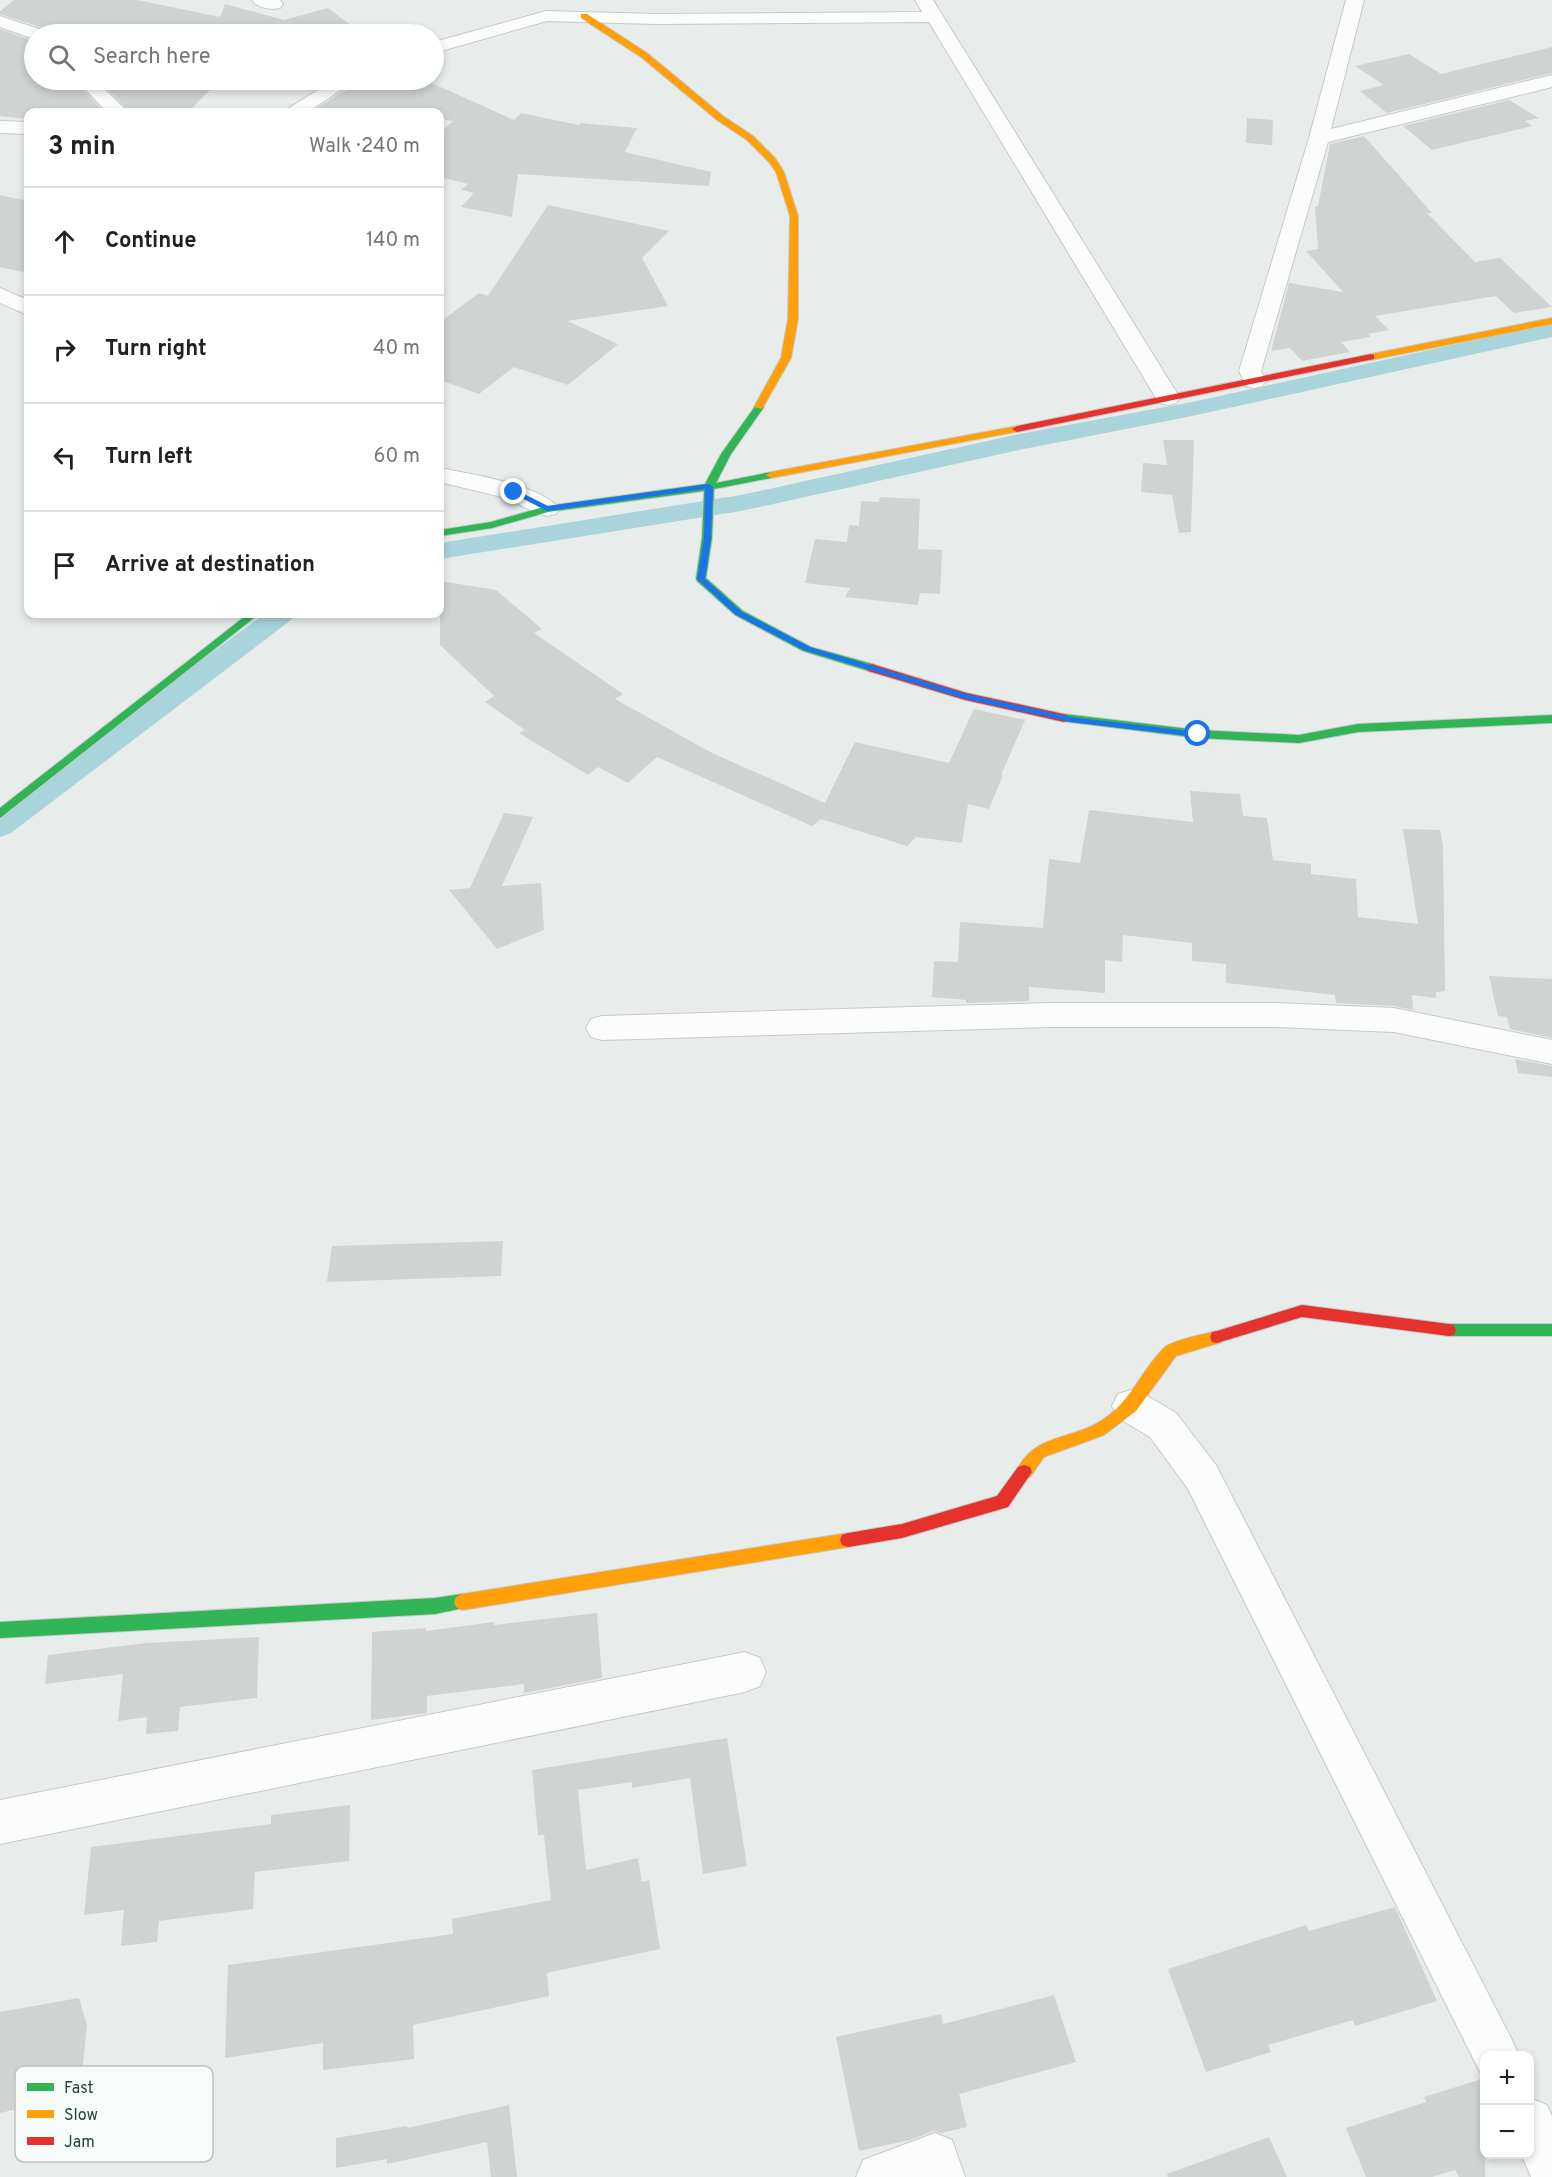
<!DOCTYPE html>
<meta charset="utf-8">
<style>
:root{--surface:#fff;--page:#f2f2f2;--text:#202124;--muted:#757577;--line:#e0e0e0}
body{margin:0;font-family:Overpass,sans-serif;background:var(--page);color:var(--text)}
.controls{position:absolute;right:18px;bottom:18px;display:grid;overflow:hidden;border-radius:12px;box-shadow:0 3px 9px #0003}
.controls button{width:54px;height:54px;display:grid;place-items:center;padding:0;border:0;border-bottom:2px solid var(--line);background:var(--surface);color:var(--text);font:30px sans-serif}
.stop{position:absolute;width:18px;height:18px;margin:-14px;border:4px solid #1a73e8;border-radius:50%;background:#fff}
.stop.end{background:#1a73e8;border-color:#fff;box-shadow:0 2px 6px #0008}
.list{margin:0;padding:0;list-style:none}
h2{display:flex;justify-content:space-between;align-items:center;height:78px;margin:0;padding:0 24px;font-size:26px}
h2 small{font-size:20px;font-weight:400;color:var(--muted)}
.list li{display:grid;grid-template-columns:39px 1fr auto;gap:18px;align-items:center;box-sizing:border-box;height:108px;padding:0 24px;border-top:2px solid var(--line)}
.list b{display:block;font-size:22px;white-space:nowrap}
.list em{font-size:20px;font-style:normal;color:var(--muted)}
.icon{flex:none;width:33px;height:33px;fill:none;stroke:currentColor;stroke-width:2;stroke-linecap:round;stroke-linejoin:round}
.map{position:relative;flex:none;width:1552px;height:2177px;overflow:hidden}
.search{position:absolute;background:var(--surface);box-shadow:0 3px 9px #0003;left:24px;top:24px;width:420px;height:66px;display:flex;align-items:center;gap:15px;box-sizing:border-box;padding:0 21px;border-radius:33px;color:var(--muted);font-size:22px}
.panel{position:absolute;background:var(--surface);box-shadow:0 3px 9px #0003;left:24px;top:108px;width:420px;height:510px;border-radius:12px}
.map>svg:first-child{display:block}
.lines{fill:none;stroke-linecap:round;stroke-linejoin:round}
.canal{fill:#a9d4db;fill-rule:evenodd}
.building{fill:#cfd4d2}
.street-casing{stroke:#c5cac8;stroke-width:2}
.fast-casing{stroke:#c3cbc8;stroke-width:2}
.slow-casing{stroke:#c3cbc8;stroke-width:2}
.jam-casing{stroke:#c3cbc8;stroke-width:2}
.street{fill:#fcfcfc;fill-rule:evenodd}
.fast{fill:#30b455;fill-rule:evenodd}
.slow{fill:#ff9f0a;fill-rule:evenodd}
.jam{fill:#e5322d;fill-rule:evenodd}
.route{fill:#1a73e8}
.key{fill:#f7fbf9;stroke:#b8c4c0;stroke-width:1.5}
.key-label{font-size:16px;fill:#24423a}
</style>
<div class="map">
<svg width="1552" height="2177" viewBox="0 0 1552 2177">
<rect width="100%" height="100%" fill="#e8edeb"/>
<g class="lines">
<path class="canal" d="M1552 323V337L1192 416 1019 450 741 511 440 559V543L741 495 1019 434 1192 402Z
M264 614H295L291 620 11 833 0 837V810Z"/>
</g>
<path class="building" d="M14 0H137L220 17 225 4 284 20 328 8 360 32 366 29 375 34H47L43 28 0 14V11Z
M0 29 34 41V80H74L104 112H28V119L0 116Z
M1552 47V73L1387 113 1360 91 1384 85 1355 66 1409 54 1441 74Z
M98 80H199L192 85 212 88 188 112H130Z
M360 80H425L514 120 521 113 579 125 580 123 637 128 625 152 711 172 709 186 518 174 512 217 461 207 474 193 461 190 468 184 440 177V133L453 121 440 119V112H311L340 93 357 86Z
M1509 100 1539 118 1525 121 1532 126 1432 150 1403 126Z
M1247 118 1273 120 1272 145 1246 143Z
M1364 136 1432 213H1427L1475 262 1500 258 1552 307 1514 313 1496 296 1375 316 1389 330 1368 334 1371 337 1341 342 1350 352 1302 361 1290 348 1271 351 1289 283 1343 292 1306 251 1318 249 1315 207 1318 206 1330 144Z
M0 195 28 201V273L0 267Z
M548 205 669 231 642 258 668 306 567 321 618 344 568 385 514 367 479 394 440 380V322L479 293 488 296Z
M1163 440H1194L1191 532 1179 533 1172 495 1141 492 1143 463 1167 465Z
M880 497 920 499 918 549 942 550 940 594 920 593 918 605 845 597 850 588 805 583 815 539 847 542 849 525 859 526 861 501 879 502Z
M440 581 496 590 542 629 534 633 623 694 615 699 712 753 825 803 855 742 949 763 974 709 1025 720 1001 775H1003L989 809 968 804 962 843 916 837 907 846 821 819 812 826 657 757 628 783 598 767 588 775 519 733 525 730 485 702 494 696 440 645Z
M1190 791 1240 794 1243 816 1267 818 1273 860 1311 864V874L1356 879 1358 917 1418 924 1403 829 1440 830 1443 846 1445 991 1436 992V998L1412 995 1413 1010 1394 1006 1336 1003 1335 995 1226 983V964L1192 961V943L1123 935 1122 962 1105 960V993L1029 987V1001L966 1003V1000L932 997 934 961 958 962 960 922 1043 928 1049 859 1080 863 1089 810 1193 822Z
M504 813 533 817 502 886 541 883 544 930 497 949 449 890 470 888Z
M1489 976 1552 979V1038L1510 1029 1507 1017 1498 1016Z
M1515 1059 1552 1066V1077L1518 1073Z
M503 1241 501 1276 327 1282 332 1246Z
M597 1613 602 1678 524 1693V1684L427 1696V1713L371 1720 372 1632 426 1628V1631L494 1622V1625Z
M259 1637 257 1698 180 1707 178 1731 146 1734 147 1717 118 1721 123 1674 45 1684 48 1655 146 1643Z
M727 1738 747 1866 703 1874 690 1778 632 1788V1782L578 1790 586 1870 638 1858 642 1882 649 1880 660 1949 547 1973 549 1996 413 2025 414 2059 323 2070V2043L225 2058 228 1965 453 1934 452 1919 551 1900 544 1835H538L532 1770Z
M350 1805 349 1861 255 1872 253 1909 159 1921 157 1942 121 1946 124 1910 84 1915 91 1847 271 1824V1815Z
M1395 1907 1437 2001 1355 2026 1353 2020 1268 2045 1271 2052 1206 2072 1168 1969 1306 1925 1309 1931Z
M1054 1995 1076 2062 959 2094 967 2127 941 2133 934 2131 910 2140 859 2151 836 2037 941 2014 943 2024Z
M79 1998 87 2025 80 2095 0 2113V2012Z
M1485 2078V2177H1459L1455 2170 1432 2177H1366L1346 2128 1426 2102 1424 2097Z
M509 2105 517 2177H491L487 2142 387 2164V2159L336 2168V2138L407 2126 408 2128Z
M1269 2137 1287 2177H1168L1167 2174Z"/>
<g class="lines">
<g class="street-casing">
<path id="street" d="M252 0H280L283 4 280 8C272 10 257 8 252 0Z
M915 0H933L1180 398 1176 403 1168 405 1160 403 1156 398 929 22 656 24 547 21 434 53V42L546 11 656 14 922 12Z
M1346 0H1364L1331 129 1552 75V87L1328 142 1261 371 1266 381 1262 386 1254 388 1246 386 1239 371 1309 138Z
M0 16 42 30 45 34H34V39L0 27Z
M76 80H95L128 112H107Z
M334 80H358L356 84 339 91 308 112H287L289 108Z
M0 121 28 122V134L0 133Z
M0 288 28 300V315L0 303Z
M440 468C469 474 543 485 559 509L556 514 547 516 538 514 506 498 440 482Z
M1049 1003H1276L1394 1008 1552 1040V1064L1394 1032 1276 1027H1049L602 1040 591 1037 586 1028 591 1019 602 1016Z
M1131 1390 1144 1394 1176 1413 1216 1465 1512 2040 1519 2056H1484V2074L1480 2072 1188 1489 1150 1437 1118 1418 1112 1406 1118 1394Z
M745 1652 760 1658 766 1672 760 1686 745 1692 0 1844V1800Z
M1530 2098 1547 2105 1552 2116V2177H1531L1521 2154H1530Z
M935 2133 952 2140 965 2177H856L863 2160Z"/>
</g>
<g class="fast-casing">
<path id="fast" d="M759 404 764 407 731 454 716 483 771 472 776 475 771 478 714 489 712 538 706 578 743 611 811 647 876 665V671L872 672 803 651 735 615 697 581 696 579 702 538 704 491 548 512 492 528 440 536V530L491 522 547 506 705 484 721 454 756 405Z
M248 614H259L0 818V808Z
M1064 714 1198 730 1299 735 1358 724 1552 715V723L1358 732 1299 743 1198 738 1060 721V715Z
M1449 1324H1552V1336H1449L1444 1335 1442 1330 1444 1325Z
M462 1594 468 1597 470 1602 468 1607 435 1614 0 1638V1622L435 1598Z"/>
</g>
<g class="slow-casing">
<path id="slow" d="M581 14H587L647 53 723 116 753 136 775 158 784 172 798 216V319L791 358 762 409 754 407 781 358 788 319 790 216 776 172 769 162 747 140 717 120 641 57 581 18Z
M1552 318V324L1371 360 1366 357 1371 354Z
M1017 426 1022 429 1020 431 771 478 766 475 771 472Z
M1217 1331 1222 1332 1224 1337 1222 1342 1176 1356 1136 1411 1104 1435 1044 1457 1030 1477 1024 1479 1018 1477 1016 1472C1032 1437 1062 1440 1092 1426 1130 1407 1138 1374 1164 1348 1172 1340 1205 1334 1217 1331Z
M848 1533 854 1535 856 1540 854 1545 848 1547 462 1610 456 1607 454 1602 456 1597 462 1594Z"/>
</g>
<g class="jam-casing">
<path id="jam" d="M1371 354 1374 355V359L1017 432 1012 429 1017 426Z
M872 664 967 693 1064 714 1070 718 1064 722 965 700 868 671 866 668Z
M1302 1305 1449 1324 1454 1325 1456 1330 1454 1335 1449 1336 1302 1317 1217 1343 1212 1342 1210 1337 1212 1332 1217 1331Z
M1024 1465 1030 1467 1032 1472 1008 1507 902 1538 848 1547 842 1545 840 1540 842 1535 848 1533 902 1524 997 1496 1018 1467Z"/>
</g>
<use href="#street" class="street"/>
<use href="#fast" class="fast"/>
<use href="#slow" class="slow"/>
<use href="#jam" class="jam"/>
</g>
<path class="route" d="M709 484 713 487 711 538 705 579 742 612 810 647 967 694 1071 717 1198 732 1202 734 1198 737 1071 722 965 699 804 650 736 615 697 579 704 538 705 489 547 511 510 492 516 490 548 506Z"/>
<rect x="15" y="2066" width="198" height="96" rx="9" class="key"/>
<rect x="27" y="2083" width="27" height="8" fill="#30b455"/>
<rect x="27" y="2110" width="27" height="8" fill="#ff9f0a"/>
<rect x="27" y="2137" width="27" height="8" fill="#e5322d"/>
<g class="key-label">
<text x="64" y="2093">Fast</text>
<text x="64" y="2120">Slow</text>
<text x="64" y="2147">Jam</text>
</g>
</svg>
<div class="controls">
<button>+</button>
<button>−</button>
</div>
<div class="stop" style="left:1198px;top:734px"></div>
<div class="stop end" style="left:514px;top:492px"></div>
<div class="search"><svg class="icon" aria-label="search" viewBox="0 0 24 24"><circle cx="10" cy="10" r="6"/><path d="M15 15l6 6"/></svg>Search here</div>
<section class="panel">
<h2>3 min<small>Walk · 240 m</small></h2>
<ul class="list">
<li><svg class="icon" aria-label="ahead" viewBox="0 0 24 24"><path d="M12 20V5M6 11l6-6 6 6"/></svg><div><b>Continue</b></div><em>140 m</em></li>
<li><svg class="icon" aria-label="right" viewBox="0 0 24 24"><path d="M7 20v-9h11M14 6l5 5-5 5"/></svg><div><b>Turn right</b></div><em>40 m</em></li>
<li><svg class="icon" aria-label="left" viewBox="0 0 24 24"><path d="M17 20v-9H6M10 6l-5 5 5 5"/></svg><div><b>Turn left</b></div><em>60 m</em></li>
<li><svg class="icon" aria-label="arrive" viewBox="0 0 24 24"><path d="M6 21V4h12l-3 4 3 4H6"/></svg><div><b>Arrive at destination</b></div></li>
</ul>
</section>
</div>
